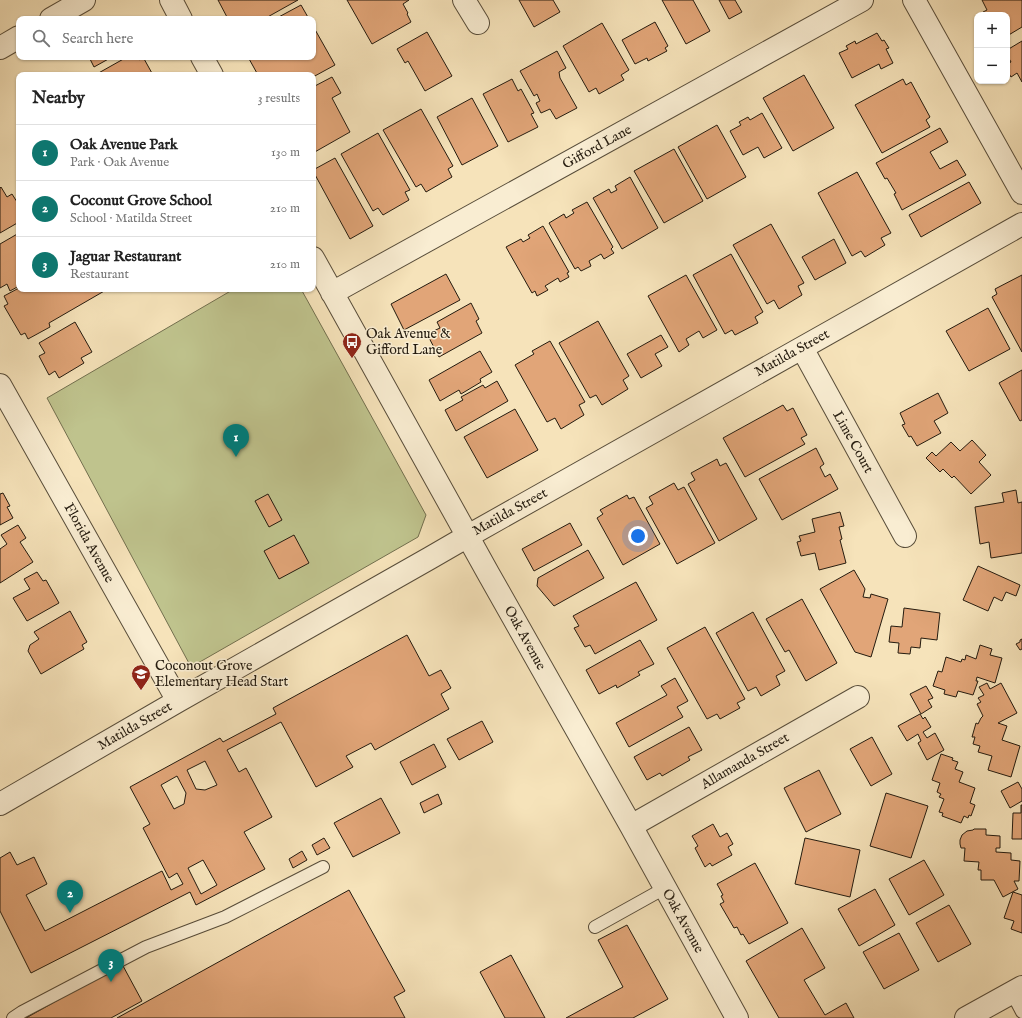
<!DOCTYPE html>
<meta charset="utf-8">
<style>
:root{--surface:#fff;--page:#f6f6f6;--text:#222;--muted:#767676;--line:#e0e0e0;--accent:#0f766e}
body{margin:0;font-family:"IM FELL English",serif;background:var(--page);color:var(--text)}
.controls{position:absolute;right:12px;top:12px;display:grid;overflow:hidden;border-radius:8px;box-shadow:0 1px 3px #0004}
.controls button{width:36px;height:36px;display:grid;place-items:center;padding:0;border:0;border-bottom:1px solid var(--line);background:var(--surface);color:var(--text);font:20px sans-serif}
.you{position:absolute;left:638px;top:536px;width:14px;height:14px;margin:-10px;border:3px solid #fff;border-radius:50%;background:#1a73e8;box-shadow:0 0 0 6px #1a73e833}
.badge{display:grid;place-items:center;width:26px;height:26px;border-radius:50%;background:var(--accent);color:#fff;font-size:13px;font-weight:700}
.pin{position:absolute;translate:-50% -33px;filter:drop-shadow(0 1px 2px #0008)}
.pin::after{content:'';position:absolute;top:21px;width:14px;height:12px;background:inherit;clip-path:polygon(0 0,100% 0,50% 100%)}
.list{margin:0;padding:0;list-style:none}
h2{display:flex;justify-content:space-between;align-items:center;height:52px;margin:0;padding:0 16px;font-size:17px}
h2 small{font-size:13px;font-weight:400;color:var(--muted)}
.list li{display:grid;grid-template-columns:26px 1fr auto;gap:12px;align-items:center;box-sizing:border-box;height:56px;padding:0 16px;border-top:1px solid var(--line)}
.list b{display:block;font-size:15px;white-space:nowrap}
.list p{margin:0;font-size:13px;white-space:nowrap;color:var(--muted)}
.list em{font-size:13px;font-style:normal;color:var(--muted)}
.icon{flex:none;width:22px;height:22px;fill:none;stroke:currentColor;stroke-width:2;stroke-linecap:round;stroke-linejoin:round}
.map{position:relative;flex:none;width:1022px;height:1018px;overflow:hidden}
.search{position:absolute;background:var(--surface);box-shadow:0 1px 3px #0004;left:16px;top:16px;width:300px;height:44px;display:flex;align-items:center;gap:10px;box-sizing:border-box;padding:0 14px;border-radius:8px;color:var(--muted);font-size:15px}
.panel{position:absolute;background:var(--surface);box-shadow:0 1px 3px #0004;left:16px;top:72px;width:300px;height:220px;border-radius:8px}
.map>svg:first-child{display:block}
.green{fill:#bfc38d;stroke:#726f4e}
.building{fill:#e1a578;stroke:#241b0f;fill-rule:evenodd}
.lines{fill:none;stroke-linecap:round;stroke-linejoin:round}
.service-casing{stroke:#584d3a;stroke-width:14}
.minor-casing{stroke:#584d3a;stroke-width:24}
.tertiary-casing{stroke:#584d3a;stroke-width:24}
.service{stroke:#f9edd2;stroke-width:12}
.minor{stroke:#f9edd2;stroke-width:22}
.tertiary{stroke:#f9edd2;stroke-width:22}
.labels{text-anchor:middle;dominant-baseline:central;stroke-width:3;stroke-linejoin:round;paint-order:stroke}
.street-label{font-size:14px;fill:#241b0f;stroke:#f9edd2}
.poi-label{font-size:14px;fill:#241b0f;stroke:#f9edd2;text-anchor:start}
</style>
<div class="map">
<svg width="1022" height="1018" viewBox="0 0 1022 1018">
<rect width="100%" height="100%" fill="#f6e3ba"/>
<filter id="stains"><feTurbulence type="fractalNoise" baseFrequency=".005" numOctaves="4"/><feColorMatrix values="0 0 0 0 .2 0 0 0 0 .09 0 0 0 0 .02 0 0 0 .5 -.17"/></filter>
<radialGradient id="worn" r=".72"><stop offset=".6" stop-color="#630" stop-opacity="0"/><stop offset="1" stop-color="#630" stop-opacity=".3"/></radialGradient>
<path class="green" d="M234 289H301L426 515 418 537 191 667 47 398Z"/>
<path class="building" d="M218 0H298L264 19H244L243 18 241 19H228Z
M347 0H409L403 4 408 13 407 14 411 22 372 44Z
M519 0H553L560 12 534 27Z
M662 0H693L710 31 686 44Z
M719 0H735L742 12 729 19Z
M982 0H1022V27L1007 36V15H984L983 12 987 10Z
M301 5 309 19H275Z
M655 22 668 46 665 48 667 51 648 61 647 58 635 64 622 40Z
M602 23 629 70 621 75 624 80 599 94 596 88 589 92 563 46Z
M313 26 335 65 313 77V75H258L248 57H313Z
M427 32 452 76 425 91 408 61 405 63 397 49Z
M877 33 882 41 884 40 889 48 886 49 893 63 881 69 879 64 852 78 839 53 848 49 846 46 855 41 856 44Z
M1022 41V82L1017 73 1011 77 1007 70V64L1011 62 1007 55V50Z
M557 51 566 68 559 72 560 78 577 108 556 119 550 109 541 113 536 103 540 101 537 94 534 96 520 71Z
M89 57H112L94 67Z
M127 57H137L139 60 143 57 153 75H95Z
M804 75 834 128 793 151 763 98Z
M332 77 341 93 332 98 350 132 313 153V87Z
M512 79 518 91 521 89 534 113 531 114 538 127 508 142 483 94Z
M903 79 906 85 911 82 930 117 926 120 930 127 882 153 855 105Z
M472 98 498 146 462 165 437 117Z
M421 109 453 166 448 169 452 177 426 192 421 184 416 187 383 130Z
M762 113 782 148 764 158 758 147 743 155 730 131 741 125 739 122 748 117 750 120Z
M717 125 746 177 707 199 678 147Z
M940 128 948 142 930 152 940 169 957 160 966 175 902 210 894 194 896 193 887 178 885 179 876 163Z
M378 133 410 190 405 192 409 200 383 215 378 208 373 211 341 154Z
M674 149 703 201 664 223 634 171Z
M335 158 373 226 350 239 313 171V170Z
M857 172 891 233 881 238 885 245 865 257 861 251 852 256 818 193Z
M630 177 658 228 622 249 593 198 609 189 611 193 617 190 615 186Z
M969 182 981 203 921 237 909 215Z
M1 187 7 197 12 194 19 205V222L0 233V188Z
M587 202 613 247 611 249 614 253 604 259 601 254 589 261 591 266 581 271 578 267 575 269 549 223 564 214 566 218 574 213 572 210Z
M771 224 804 283 798 286 802 295 779 309 774 300 767 304 733 245Z
M543 226 569 272 567 273 569 277 560 282 558 278 545 286 548 290 537 296 535 291 532 293 506 247 521 239 523 242 530 238 528 235Z
M19 233V286L10 291 7 284 0 288V244Z
M834 239 846 263 815 280 802 257Z
M731 254 763 312 755 317 758 323 735 335 732 330 725 334 693 275Z
M446 274 460 300 404 330 391 304Z
M686 275 717 330 703 338 699 331 686 339 689 345 679 352 648 296Z
M1022 275V352L992 297 997 294 995 289Z
M19 288V289H106V290L49 323 50 327 28 339 25 333 21 335 4 306 8 304 4 296Z
M471 303 479 319 476 321 482 333 439 357 427 334 440 328 437 322Z
M988 308 1010 349 969 371 946 331Z
M598 321 629 376 623 380 628 389 602 405 596 395 590 398 559 343Z
M75 322 92 352 81 358 84 363 59 378 55 371 49 375 39 356 45 353 39 343Z
M661 335 668 347 655 354 662 366 641 378 627 354Z
M550 341 585 402 579 405 584 415 561 429 555 418 547 422 515 365 534 354 532 351Z
M480 351 492 372 480 379 481 382 461 394 459 390 440 401 429 380Z
M1022 370V420L1020 421 999 383Z
M497 381 508 401 456 431 445 410 463 400 461 397 483 385 485 388Z
M938 393 948 413 934 421 941 433 917 446 911 436 909 437 902 425 905 424 900 413Z
M783 405 787 411 793 408 807 435 801 438 805 444 745 477 723 438Z
M515 409 538 450 487 478 464 437Z
M972 440 986 455 979 462 991 475 971 494 954 476 952 478 943 469 940 472 926 458 932 452 936 456 951 442 960 451Z
M816 448 824 464 820 467 825 477 830 474 838 489 782 520 759 479Z
M717 459 720 466 726 463 757 519 719 541 688 484 695 480 691 473Z
M674 483 678 490 684 487 715 543 677 564 646 508 653 504 649 497Z
M1016 490 1018 503 1022 502V553L991 558 989 542 980 544 975 507 1004 502 1002 493Z
M3 493 10 506 7 507 13 518 0 525V494Z
M268 494 282 520 269 527 255 501Z
M627 495 629 499 634 497 660 544 623 565 597 518 603 514 600 510Z
M840 512 844 526 839 527 842 539 840 540 846 563 819 570 815 553 801 556 797 542 801 541 799 536 815 532 812 519Z
M570 523 582 545 534 571 522 549Z
M18 525 26 538 20 542 33 562 0 583V549L7 544 1 535Z
M294 535 309 563 279 579 264 551Z
M588 550 604 578 554 606 537 586 538 578Z
M978 566 1020 585 1016 596 1006 592 1002 601 994 597 988 611 963 600Z
M854 570 865 589 863 597 870 598 871 594 888 599 871 657 855 652 820 589Z
M37 572 43 581 46 580 59 603 27 621 13 598 30 589 24 579Z
M636 582 657 620 595 654 590 645 585 647 574 628 579 626 573 616Z
M802 599 837 663 806 681 789 650 785 652 766 619Z
M904 608 940 613 937 640 921 638 920 648 911 647 910 654 898 653 899 643 889 642 891 626 902 627Z
M70 611 87 642 82 645 84 649 41 674 28 651 30 645 39 639 34 632Z
M753 612 785 671 776 676 780 685 761 696 756 687 748 691 716 633Z
M705 627 745 699 737 703 740 708 720 719 717 714 707 719 667 648Z
M407 635 429 676 441 670 451 688 441 694 449 709 375 750 371 743 346 756 353 767 316 787 281 722 227 750 239 772 246 768 272 817 244 832 265 869 196 905 190 892 31 973 0 911V858L10 852 17 865 34 857 47 884 26 895 45 931 162 871 171 890 183 884 177 873 169 878 143 828 150 824 130 787 220 738 223 742 276 714 273 708ZM205 761 217 785 205 790 196 789 187 770ZM177 776 186 793 184 804 174 809 161 785ZM203 860 217 885 201 894 188 868Z
M1022 639V649L1020 650 1016 644 1020 642V640Z
M640 640 654 664 638 672 640 675 617 688 616 685 599 694 586 670Z
M980 645 992 649 990 655 1002 658 995 683 977 677 976 681H978L973 695 958 691 956 697 944 694 945 690 933 686 938 671 942 672 946 657 961 662 962 659 965 660 966 655 976 659Z
M675 678 688 701 677 707 683 717 629 747 616 723 667 695 661 686Z
M987 683 990 689 1001 683 1017 713 998 723 1007 726 1002 740 1020 746 1011 777 988 770 992 756 978 752 980 746 973 744 975 737H972L976 723 978 724 981 718 983 716 977 704 981 702 978 698 984 695 979 687Z
M926 686 933 698 928 700 932 707 921 714 910 694Z
M920 714 923 719 925 717 931 727 923 732 927 738 935 733 944 750 927 760 918 743 921 741 918 734 907 741 898 726Z
M482 721 493 742 459 760 447 739Z
M689 727 702 750 688 757 690 760 662 776 660 773 647 780 634 757Z
M872 737 892 774 871 786 850 749Z
M434 744 446 767 412 785 400 762Z
M941 754 953 758 952 760 958 762 955 769 963 772 959 782 975 788 970 803 975 805 971 816 969 815 968 818 964 816 961 823 942 816 943 813 939 812 944 799 939 797 941 794 937 792 940 783 932 780Z
M819 770 841 814 806 832 784 788Z
M1018 782 1022 789V801L1010 808 1001 791Z
M886 793 928 806 911 858 870 846Z
M438 794 442 804 424 813 420 803Z
M381 798 400 833 353 857 334 823Z
M1021 805H1022V839H1012L1013 813H1021Z
M713 824 720 837 727 833 733 844 728 847 732 855 712 866 710 863 705 867 695 848 698 846 692 836Z
M974 829H986V835L1000 836V848H996V852L1011 853V860L1020 861 1019 881H1014L1018 889 1003 897 994 880H981V870H978L979 862 964 861 965 848H961L960 844V840L962 835 967 831 973 830Z
M324 838 330 848 317 855 312 845Z
M805 838 860 850 850 897 795 884Z
M302 851 307 860 293 868 289 859Z
M924 860 944 895 909 915 889 879Z
M755 863 788 923 749 944 743 934 741 935 737 927 734 928 720 904 724 902 721 896 723 895 717 884Z
M875 889 895 925 859 946 838 909Z
M349 890 405 991 394 997 405 1018H117Z
M1013 892 1022 895V933L1011 929 1014 921 1004 918Z
M949 905 971 944 938 962 916 923Z
M627 925 668 999 633 1018H566L623 987 598 940Z
M802 928 825 968 804 980 825 1015 846 1003 854 1018H779L746 961Z
M899 933 919 970 884 989 863 952Z
M511 955 545 1018H505L480 972Z
M122 964 142 1001 111 1018H26Z"/>
<g class="lines">
<g class="service-casing">
<path id="service" d="M595 927 665 888
M1012 993 1022 1012
M13 1018 22 1012 146 947 225 917 323 867"/>
</g>
<g class="minor-casing">
<path id="minor" d="M171 0 181 19
M464 0 478 23
M914 0 1022 193
M202 57 212 75
M313 258 488 573 631 826 737 1018
M332 293 862 0
M802 348 905 536
M0 385 178 701
M0 804 178 701 430 558 468 536 1022 224
M631 826 858 697
M966 1018 1022 987"/>
</g>
<g class="tertiary-casing">
<path id="tertiary" d="M51 19 84 0
M0 48 19 37"/>
</g>
<use href="#service" class="service"/>
<use href="#minor" class="minor"/>
<use href="#tertiary" class="tertiary"/>
</g>
<defs>
<g id="bus-pin" transform="scale(1)"><path d="M0 17L-7.5 6A9.5 9.5 0 1 1 7.5 6Z" fill="#8f2418" stroke="#f9edd2"/><path d="M-5-6H5V4H4V6H2V4H-2V6H-4V4H-5ZM-3.5-4V0h7V-4ZM-3.5 1.2v1.5H-2V1.2ZM2 1.2v1.5H3.5V1.2Z" fill="#fff"/></g>
<g id="school-pin" transform="scale(1)"><path d="M0 17L-7.5 6A9.5 9.5 0 1 1 7.5 6Z" fill="#8f2418" stroke="#f9edd2"/><path d="M0-5L7-2L0 1L-7-2ZM-4 1L0 2.5L4 1V4Q0 6-4 4Z" fill="#fff"/></g>
</defs>
<g fill-rule="evenodd">
<use href="#bus-pin" x="352" y="342"/>
<use href="#school-pin" x="141" y="674"/>
</g>
<g class="labels">
<g class="street-label">
<text transform="translate(597 147) rotate(-29)">Gifford Lane</text>
<text transform="translate(792 353) rotate(-29)">Matilda Street</text>
<text transform="translate(853 442) rotate(61)">Lime Court</text>
<text transform="translate(510 512) rotate(-29)">Matilda Street</text>
<text transform="translate(89 543) rotate(61)">Florida Avenue</text>
<text transform="translate(525 638) rotate(61)">Oak Avenue</text>
<text transform="translate(135 726) rotate(-30)">Matilda Street</text>
<text transform="translate(745 761) rotate(-30)">Allamanda Street</text>
<text transform="translate(683 921) rotate(61)">Oak Avenue</text>
</g>
<g class="poi-label">
<text x="366" y="334">Oak Avenue &amp;<tspan x="366" dy="16">Gifford Lane</tspan></text>
<text x="155" y="666">Coconout Grove<tspan x="155" dy="16">Elementary Head Start</tspan></text>
</g>
</g>
<rect width="100%" height="100%" filter="url(#stains)"/>
<rect width="100%" height="100%" fill="url(#worn)"/>
</svg>
<div class="controls">
<button>+</button>
<button>−</button>
</div>
<div class="you"></div>
<div class="pin badge" style="left:236px;top:457px">1</div>
<div class="pin badge" style="left:70px;top:913px">2</div>
<div class="pin badge" style="left:111px;top:982px">3</div>
<div class="search"><svg class="icon" aria-label="search" viewBox="0 0 24 24"><circle cx="10" cy="10" r="6"/><path d="M15 15l6 6"/></svg>Search here</div>
<section class="panel">
<h2>Nearby<small>3 results</small></h2>
<ul class="list">
<li><span class="badge">1</span><div><b>Oak Avenue Park</b><p>Park · Oak Avenue</p></div><em>130 m</em></li>
<li><span class="badge">2</span><div><b>Coconut Grove School</b><p>School · Matilda Street</p></div><em>210 m</em></li>
<li><span class="badge">3</span><div><b>Jaguar Restaurant</b><p>Restaurant</p></div><em>210 m</em></li>
</ul>
</section>
</div>
